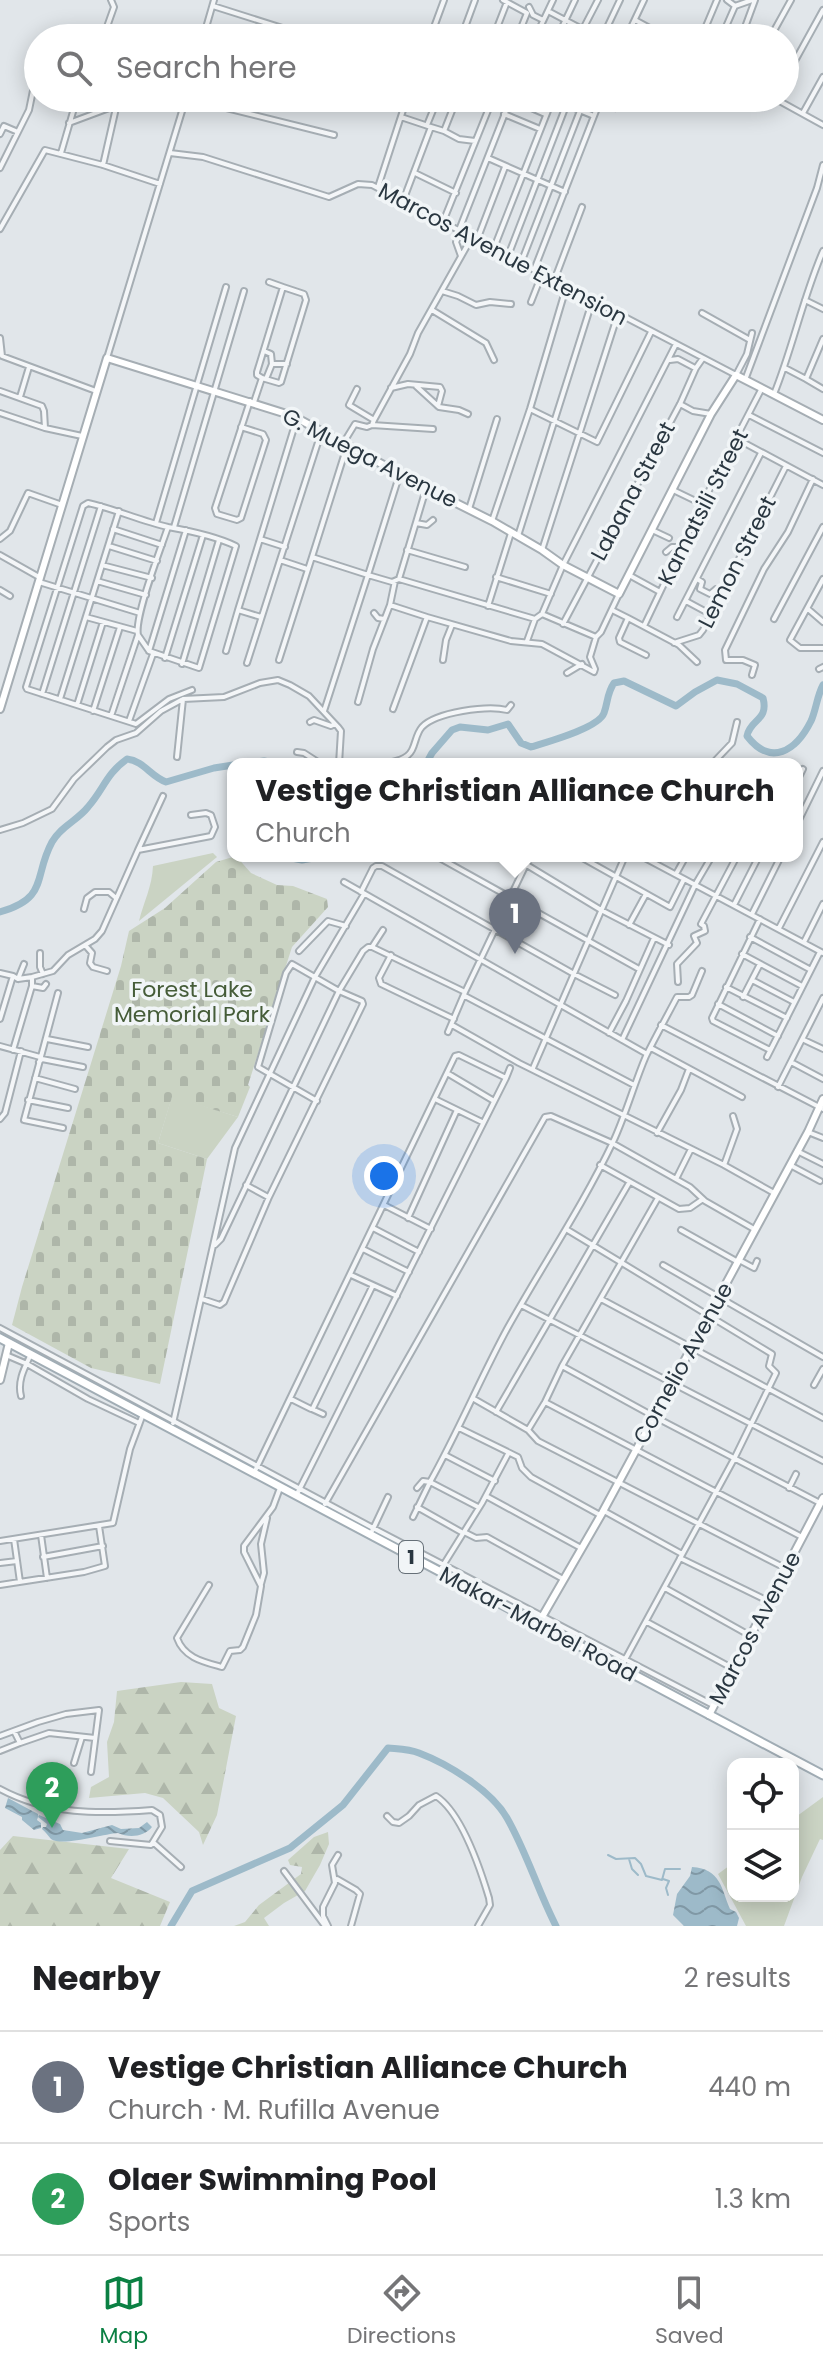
<!DOCTYPE html>
<meta charset="utf-8">
<style>
:root{--surface:#fff;--page:#f6f6f6;--text:#202124;--muted:#757577;--line:#e0e0e0;--accent:#0b8043}
body{margin:0;font-family:Poppins,sans-serif;background:var(--page);color:var(--text)}
.controls{position:absolute;right:24px;bottom:24px;display:grid;overflow:hidden;border-radius:16px;box-shadow:0 4px 20px #0003}
.controls button{width:72px;height:72px;display:grid;place-items:center;padding:0;border:0;border-bottom:2px solid var(--line);background:var(--surface);color:var(--text);font:40px sans-serif}
.you{position:absolute;left:384px;top:1176px;width:28px;height:28px;margin:-20px;border:6px solid #fff;border-radius:50%;background:#1a73e8;box-shadow:0 0 0 12px #1a73e833}
.badge{display:grid;place-items:center;width:52px;height:52px;border-radius:50%;background:var(--accent);color:#fff;font-size:26px;font-weight:700}
.pin{position:absolute;translate:-50% -66px;filter:drop-shadow(0 2px 4px #0008)}
.pin::after{content:'';position:absolute;top:42px;width:28px;height:24px;background:inherit;clip-path:polygon(0 0,100% 0,50% 100%)}
.popup{position:absolute;left:227px;top:758px;width:576px;height:104px;box-sizing:border-box;display:grid;place-content:center;border-radius:16px;background:var(--surface);filter:drop-shadow(0 2px 6px #0005);font-size:26px;white-space:nowrap;color:var(--muted)}
.popup b{font-size:30px;color:var(--text)}
.popup::after{content:'';position:absolute;left:50%;top:100%;margin-left:-16px;border:16px solid transparent;border-top-color:var(--surface)}
.list{margin:0;padding:0;list-style:none}
h2{display:flex;justify-content:space-between;align-items:center;height:104px;margin:0;padding:0 32px;font-size:34px}
h2 small{font-size:26px;font-weight:400;color:var(--muted)}
.list li{display:grid;grid-template-columns:52px 1fr auto;gap:24px;align-items:center;box-sizing:border-box;height:112px;padding:0 32px;border-top:2px solid var(--line)}
.list b{display:block;font-size:30px;white-space:nowrap}
.list p{margin:0;font-size:26px;white-space:nowrap;color:var(--muted)}
.list em{font-size:26px;font-style:normal;color:var(--muted)}
.icon{flex:none;width:44px;height:44px;fill:none;stroke:currentColor;stroke-width:2;stroke-linecap:round;stroke-linejoin:round}
.map{position:relative;flex:none;width:823px;height:1926px;overflow:hidden}
.search{position:absolute;background:var(--surface);box-shadow:0 4px 20px #0003;left:24px;right:24px;top:24px;height:88px;display:flex;align-items:center;gap:20px;box-sizing:border-box;padding:0 28px;border-radius:44px;color:var(--muted);font-size:30px}
.sheet{height:328px;background:var(--surface)}
nav{display:flex;justify-content:space-around;align-items:center;box-sizing:border-box;height:112px;border-top:2px solid var(--line);background:var(--surface);font-size:22px;color:var(--muted)}
nav a{display:grid;justify-items:center;gap:4px}
nav .on{color:var(--accent)}
.map>svg:first-child{display:block}
.grass{fill:#cad3c3}
.forest{fill:url(#forest-firs)}
.cemetery{fill:url(#cemetery-stones)}
.water{fill:url(#water-waves)}
.lines{fill:none;stroke-linecap:round;stroke-linejoin:round}
.stream{stroke:#9dbac9;stroke-width:2}
.river{stroke:#9dbac9;stroke-width:7}
.street-casing{stroke:#a6aeb4;stroke-width:8}
.secondary-casing{stroke:#a6aeb4;stroke-width:10}
.primary-casing{stroke:#a1adb5;stroke-width:11}
.street{stroke:#f4f6f8;stroke-width:4}
.secondary{stroke:#fff;stroke-width:6}
.primary{stroke:#fff;stroke-width:7}
.labels{text-anchor:middle;dominant-baseline:central;stroke-width:7;stroke-linejoin:round;paint-order:stroke}
.shield{fill:#f1f5f7;stroke:#667078;stroke-width:2}
.shield-label{font-size:20px;font-weight:bold;fill:#2a3741}
.street-label{font-size:22px;fill:#2a3741;stroke:#f1f5f7}
.park-label{font-size:22px;fill:#455c38;stroke:#f1f5f7}
</style>
<div class="map">
<svg width="823" height="1926" viewBox="0 0 823 1926">
<defs>
<pattern id="forest-firs" width="22" height="20" patternUnits="userSpaceOnUse" patternTransform="scale(2)"><rect width="22" height="20" fill="#cad3c3"/><path d="M5 1l3.5 6h-7zM16 11l3.5 6h-7z" fill="#aeb6a9"/></pattern>
<pattern id="cemetery-stones" width="16" height="16" patternUnits="userSpaceOnUse" patternTransform="scale(2)"><rect width="16" height="16" fill="#cad3c3"/><path d="M2 7V4a2 2 0 0 1 4 0v3zM10 15v-3a2 2 0 0 1 4 0v3z" fill="#aeb6a9"/></pattern>
<pattern id="water-waves" width="16" height="10" patternUnits="userSpaceOnUse" patternTransform="scale(2)"><rect width="16" height="10" fill="#9dbac9"/><path d="M0 5q4-4 8 0t8 0" fill="none" stroke="#8098a5"/></pattern>
</defs>
<rect width="100%" height="100%" fill="#e1e6ea"/>
<path class="grass" d="M213 853 217 857 139 921C144 901 152 887 153 866Z
M172 1096 238 1117 207 1159 158 1143Z
M823 1797V1840L820 1839 802 1877 784 1926H746L718 1874 733 1863V1896H793V1819Z"/>
<path class="forest" d="M181 1682 212 1684 219 1708 236 1716 217 1815 203 1845 199 1832 163 1798 145 1793 89 1798 91 1787 109 1777 107 1742 114 1722 117 1691Z
M328 1832 329 1844 320 1865 305 1891 284 1903 264 1918 269 1926H234L245 1922 259 1905 301 1874 302 1867 290 1865 288 1860 314 1837Z
M13 1836 129 1849 111 1878 170 1902 160 1926H0V1850Z"/>
<path class="cemetery" d="M236 856 251 873 277 885 293 886 327 899 328 907 292 947 248 1085 250 1087 238 1117 172 1097 158 1143 207 1159 160 1384 91 1368 12 1325 22 1287 121 966 129 931 165 908 216 862Z"/>
<path class="water" d="M8 1798 38 1814V1817L39 1815 60 1824 63 1830 82 1833 112 1825 121 1829 139 1828 147 1822 152 1827C144 1837 129 1838 118 1833 103 1834 62 1847 51 1839 48 1836 46 1832 42 1829L43 1827H46L47 1824 38 1817 37 1820 41 1823V1828L34 1830 22 1820V1817L5 1808Z
M692 1867C721 1869 721 1888 730 1909L736 1912 739 1918 737 1926H684L673 1915 677 1894 690 1876Z"/>
<g class="lines">
<path class="stream" d="M791 1566 797 1554
M608 1855 616 1859 635 1858 641 1864 646 1876 662 1880 665 1869H680
M629 1859 632 1869 638 1875
M663 1879 669 1881 666 1888 668 1895"/>
<path class="river" d="M241 764 264 761 280 764
M426 764 432 753 452 730 460 727 488 730 508 724 521 743 531 747C547 742 599 728 604 713 608 702 607 693 614 683L624 681 676 706 695 692 717 680 737 684 763 698C769 721 750 719 747 736 771 767 796 751 811 721 816 710 817 696 823 685
M281 856 302 860 325 856
M0 912C49 898 33 877 52 842 61 826 77 821 88 807 104 789 106 774 127 759 144 761 150 776 166 782L214 768 233 765
M171 1926 192 1891 290 1848 343 1805 388 1748C398 1749 409 1749 419 1753 448 1764 491 1790 507 1818 527 1853 538 1891 556 1926"/>
<g class="street-casing">
<path id="street" d="M503 0 527 13 517 38
M727 0 735 6 752 0
M213 6 314 38
M529 7 533 15 543 20
M548 11 599 38
M635 20 668 38
M583 29 598 0
M103 38 114 7 111 0
M203 38 214 0
M430 38 444 0
M461 38 475 0
M493 38 507 2
M535 38 553 0
M557 38 575 0
M576 38 580 28
M602 38 620 0
M626 38 644 0
M701 38 717 0
M721 38 735 6
M741 38 755 0
M770 38 791 0
M785 79 823 10
M186 98 334 135
M457 98 478 106
M550 98 594 116
M774 98 823 125
M511 99 545 114
M600 101 615 108
M803 113 823 77
M504 114 540 129
M401 117 431 127 403 201
M69 123 112 107 116 108 103 165
M427 125 438 98
M431 127 444 131 457 98
M444 131 459 139 475 141
M0 134 4 126 18 132
M61 153 77 98
M170 153 203 157 329 197 358 184 372 185 736 375 747 354 752 333
M488 158 565 192
M0 168 29 110 37 71
M415 173 456 193
M378 187 407 98
M443 222 493 98
M0 229 45 150 103 165 160 184
M459 230 511 98
M477 240 505 167
M494 248 553 98
M461 256 456 242 461 232
M508 256 569 98
M521 263 585 98
M534 270 601 98
M554 281 582 207
M269 282 283 287
M442 291 458 296 476 305 490 302 511 304
M805 300 823 309
M531 302 542 274
M432 310 486 343 494 360
M702 313 750 340
M0 338 2 356 96 391
M264 351 271 354 272 364H287
M107 358 186 98
M670 360 678 359 695 368
M785 368 806 379 823 339
M266 379 272 364
M806 379 823 389
M745 380 817 188 823 165
M416 386 439 407 459 410 468 414
M391 388 408 384 440 387 442 391 438 406
M0 391 42 406 44 411 45 428 82 436
M774 394C793 347 803 297 823 251
M20 397 29 367
M254 402 262 378 257 375V372L283 287 304 294 306 300 281 382 279 383 262 378
M680 404 693 411 711 414
M530 409 597 442 651 332
M0 413 45 428
M749 415 823 453
M374 420 410 354 418 333 472 237
M372 425 433 429
M241 427 263 434 266 440 241 518 237 520 217 514 215 508 250 401
M737 439 823 485
M344 442 355 424 367 427 372 425 374 420 349 405 357 389
M400 473 368 575 392 582 399 579 535 619 542 614 596 637 601 632 619 594
M673 490 702 504
M469 509 497 419
M492 521 530 409 566 288
M156 523 226 287
M416 523 427 525 433 520
M174 527 244 291
M113 529 162 545
M186 530 149 651 199 668 236 546C215 536 191 531 168 527 141 521 115 509 88 503L83 506 26 687 27 689 136 724 169 699 192 690
M652 530 669 538
M518 536 592 302
M0 539 10 531 28 493 62 505
M260 539 238 610 261 617
M109 546 157 561
M285 547 260 539 297 418
M407 550 465 567
M542 550 618 314
M666 552 672 547H681
M0 555 39 577
M280 560 321 433
M102 565 152 578
M629 575 660 592
M496 577 551 594
M399 579 426 489
M697 579 702 582 700 589 710 594 716 589 723 593
M823 579 790 640 800 648H823
M97 581 146 595
M395 581 390 605 427 617
M39 582 140 613
M0 590 10 596
M686 601 712 615
M488 606 511 533
M808 609 823 622
M612 610 628 618 619 638 620 642 646 655
M374 613 378 618 384 619
M542 614 563 565 676 344
M86 617 137 631
M677 617 761 453
M628 618 679 645 697 662
M774 619 823 527
M563 624 680 404 696 368 703 358
M644 626 702 504 762 388
M138 635C134 617 161 548 168 527
M527 641 535 619
M674 643 699 635 703 630 786 466
M226 651 238 610
M165 658 203 535
M279 660 312 557
M443 660 446 640 452 625
M247 663 280 560 307 569
M182 664 219 540
M819 669 823 667
M567 673 582 664
M752 675 755 665 743 660H726L725 650 764 569 788 532 813 479
M42 694 101 506
M60 699 119 511
M358 702 373 649 390 605
M77 705 103 622
M393 709 427 617 511 641 542 644 594 672 595 669 590 657 596 637
M93 711 120 627
M324 711 368 575 312 557 347 446
M111 716 138 635 149 651
M129 721 153 654
M310 722 314 720 331 726 335 724
M297 752 304 753 321 764
M177 757 183 699
M378 764C389 762 406 762 412 750 416 742 416 734 422 727 436 712 488 705 507 710L511 705
M712 764 732 743 737 722
M797 781 803 769
M163 796 138 850 211 836 215 827 211 815 206 813 191 815
M797 824 823 771
M0 830 23 823 52 809 74 779 107 747 116 740 136 733 161 711 183 699 224 697 260 683 278 680 290 685 309 696 338 727 341 731 339 764
M436 856 639 969
M512 856 601 910 669 945
M579 856 670 907 684 879
M641 856 823 953
M676 874 686 856
M344 882 647 1054
M361 892 373 868 376 866H382L574 974 615 995
M734 905 759 856
M84 909 87 898 95 892H109L116 898
M752 914 781 856
M760 919 712 1018 713 1021 770 1050
M629 925 646 894
M779 928 823 842
M750 937 811 970
M804 942 823 904
M85 945 92 953 90 963 93 967 107 971
M372 947 465 992
M299 951 328 921 346 926
M40 953V967L43 974
M742 954 802 986
M391 955 379 978 381 984 454 1019
M0 973 13 976
M18 979 24 964
M752 980 794 1002
M678 982 677 964 697 943 694 936 705 931 704 926 701 924 737 856
M32 986 43 988 46 984
M726 987 787 1018
M58 993 24 1120 63 1128
M465 996 634 1085
M743 997 760 964
M718 1004 778 1036
M0 1019 13 976 18 979 32 977 53 971 68 955 95 939 102 931 138 850
M452 1025 519 1063 724 1165 774 1193
M661 1025 823 1109
M448 1032 465 992 530 856
M609 1033 626 1001 654 938
M47 1039 88 1047
M622 1040 695 885 712 856
M804 1040 823 1049
M0 1046 40 1057
M651 1048 742 1097
M13 1050 32 986V977
M767 1057 820 952
M39 1062 42 1059 83 1067
M791 1062 823 1079
M533 1068 625 856
M447 1073 494 1101
M35 1078 75 1089
M506 1078 510 1068
M778 1087 823 998
M435 1099 482 1122
M28 1100 68 1108
M0 1119 5 1113 21 1051
M808 1132 823 1138
M657 1133 681 1090 689 1069
M797 1151 823 1164
M600 1165 679 1209 690 1208 703 1199
M724 1165 737 1129 733 1116
M790 1165 820 1181
M676 1179 691 1149
M246 1185 268 1197
M384 1205 431 1229
M408 1218 457 1110
M373 1228 419 1252
M566 1229 772 1354 769 1366 776 1373 734 1459 621 1667
M681 1230 738 1262
M215 1245 221 1239 339 991 363 951 368 947H372L383 930
M363 1249 409 1272
M739 1260 754 1268 757 1261
M663 1265 823 1357
M351 1275 397 1296
M202 1299 220 1305 224 1302 269 1197 363 1004 362 1001 339 991 292 964 286 973 258 1067 317 1101
M601 1299 823 1418
M521 1305 823 1461
M0 1328 373 1528 711 1704
M6 1355 27 1364 88 1399 139 1423
M562 1366 655 1417 820 1503
M814 1385 823 1369
M21 1396C17 1381 25 1367 31 1354
M291 1399 311 1409 313 1408 373 1285
M474 1399 528 1430 538 1441 785 1568
M545 1402 802 1537
M312 1409 323 1414
M496 1412 629 1183
M173 1423 235 1148 315 977 364 894
M459 1428 518 1457 522 1468 531 1477 600 1515
M528 1430 545 1402 562 1366 658 1198
M445 1455 495 1481
M255 1471 455 1056 459 1055 506 1078 296 1496
M417 1488 423 1481 430 1482C458 1432 480 1379 507 1329 542 1266 582 1207 613 1142 626 1114 634 1084 646 1056 656 1036 667 1016 677 997H689L692 995 702 971
M789 1488 796 1474
M486 1496 581 1548
M325 1504 545 1117 551 1116 612 1143 690 1187 705 1201 754 1229
M417 1507 463 1533
M604 1511 682 1554
M413 1517 430 1482 478 1507
M372 1531 388 1497
M464 1532 476 1538 487 1537 563 1579
M41 1535 47 1578
M14 1539 20 1582
M0 1541 113 1523 130 1449 143 1414
M43 1557 103 1546
M680 1558 768 1601
M0 1563 17 1561
M439 1572 482 1503 508 1454
M261 1584 264 1573 261 1544 267 1518
M0 1585 84 1572 105 1566 99 1526
M209 1585 177 1638C184 1658 204 1662 222 1667L230 1651 240 1650 243 1647 256 1615 261 1586 244 1552V1546L273 1507 280 1488
M665 1588 749 1635
M647 1622 732 1668
M14 1731 20 1743 49 1733 95 1738
M0 1736 38 1722 66 1714 99 1710 91 1772
M0 1751 20 1743
M74 1763 82 1737
M0 1789C48 1815 99 1814 152 1810L160 1815 162 1827 151 1845 110 1841
M387 1816 393 1822 399 1823 409 1816 419 1805 436 1796C462 1813 480 1868 489 1898L490 1905 478 1926
M154 1843 181 1867
M284 1871 325 1926
M337 1879 356 1890 360 1894 351 1926
M328 1926 323 1916V1907L335 1883 332 1865 338 1855"/>
</g>
<g class="secondary-casing">
<path id="secondary" d="M0 709 107 358 293 416 426 488 492 521 542 550 563 565 619 594 711 414 736 375 823 420
M0 1380 9 1343
M538 1624 601 1515 808 1132 823 1099
M709 1715 823 1498"/>
</g>
<g class="primary-casing">
<path id="primary" d="M0 1338 823 1775"/>
</g>
<use href="#street" class="street"/>
<use href="#secondary" class="secondary"/>
<use href="#primary" class="primary"/>
</g>
<g class="labels">
<rect class="shield" x="399" y="1541" width="24" height="32" rx="6"/>
<g class="shield-label">
<text x="411" y="1557">1</text>
</g>
<g class="street-label">
<text transform="translate(503 254) rotate(28)">Marcos Avenue Extension</text>
<text transform="translate(370 458) rotate(27)">G. Muega Avenue</text>
<text transform="translate(633 491) rotate(-62)">Labana Street</text>
<text transform="translate(703 507) rotate(-63)">Kamatsili Street</text>
<text transform="translate(737 562) rotate(-63)">Lemon Street</text>
<text transform="translate(683 1363) rotate(-61)">Cornelio Avenue</text>
<text transform="translate(538 1624) rotate(28)">Makar-Marbel Road</text>
<text transform="translate(755 1628) rotate(-62)">Marcos Avenue</text>
</g>
<g class="park-label">
<text x="192" y="989">Forest Lake<tspan x="192" dy="25">Memorial Park</tspan></text>
</g>
</g>
</svg>
<div class="controls">
<button><svg class="icon" aria-label="locate" viewBox="0 0 24 24"><circle cx="12" cy="12" r="6"/><path d="M12 2v4M12 18v4M2 12h4M18 12h4"/></svg></button>
<button><svg class="icon" aria-label="layers" viewBox="0 0 24 24"><path d="M12 4l9 5-9 5-9-5zM3 14l9 5 9-5"/></svg></button>
</div>
<div class="you"></div>
<div class="pin badge" style="left:515px;top:954px;background:#6b7280">1</div>
<div class="popup"><b>Vestige Christian Alliance Church</b>Church</div>
<div class="pin badge" style="left:52px;top:1828px;background:#2e9e5b">2</div>
<div class="search"><svg class="icon" aria-label="search" viewBox="0 0 24 24"><circle cx="10" cy="10" r="6"/><path d="M15 15l6 6"/></svg>Search here</div>
</div>
<section class="sheet">
<h2>Nearby<small>2 results</small></h2>
<ul class="list">
<li><span class="badge" style="background:#6b7280">1</span><div><b>Vestige Christian Alliance Church</b><p>Church · M. Rufilla Avenue</p></div><em>440 m</em></li>
<li><span class="badge" style="background:#2e9e5b">2</span><div><b>Olaer Swimming Pool</b><p>Sports</p></div><em>1.3 km</em></li>
</ul>
</section>
<nav>
<a class="on"><svg class="icon" aria-label="map" viewBox="0 0 24 24"><path d="M3 6l6-2 6 2 6-2v14l-6 2-6-2-6 2zM9 4v14M15 6v14"/></svg>Map</a>
<a><svg class="icon" aria-label="directions" viewBox="0 0 24 24"><path d="M12 3l9 9-9 9-9-9zM9 14v-3h6M13 9l2 2-2 2"/></svg>Directions</a>
<a><svg class="icon" aria-label="saved" viewBox="0 0 24 24"><path d="M7 4h10v16l-5-4-5 4z"/></svg>Saved</a>
</nav>
